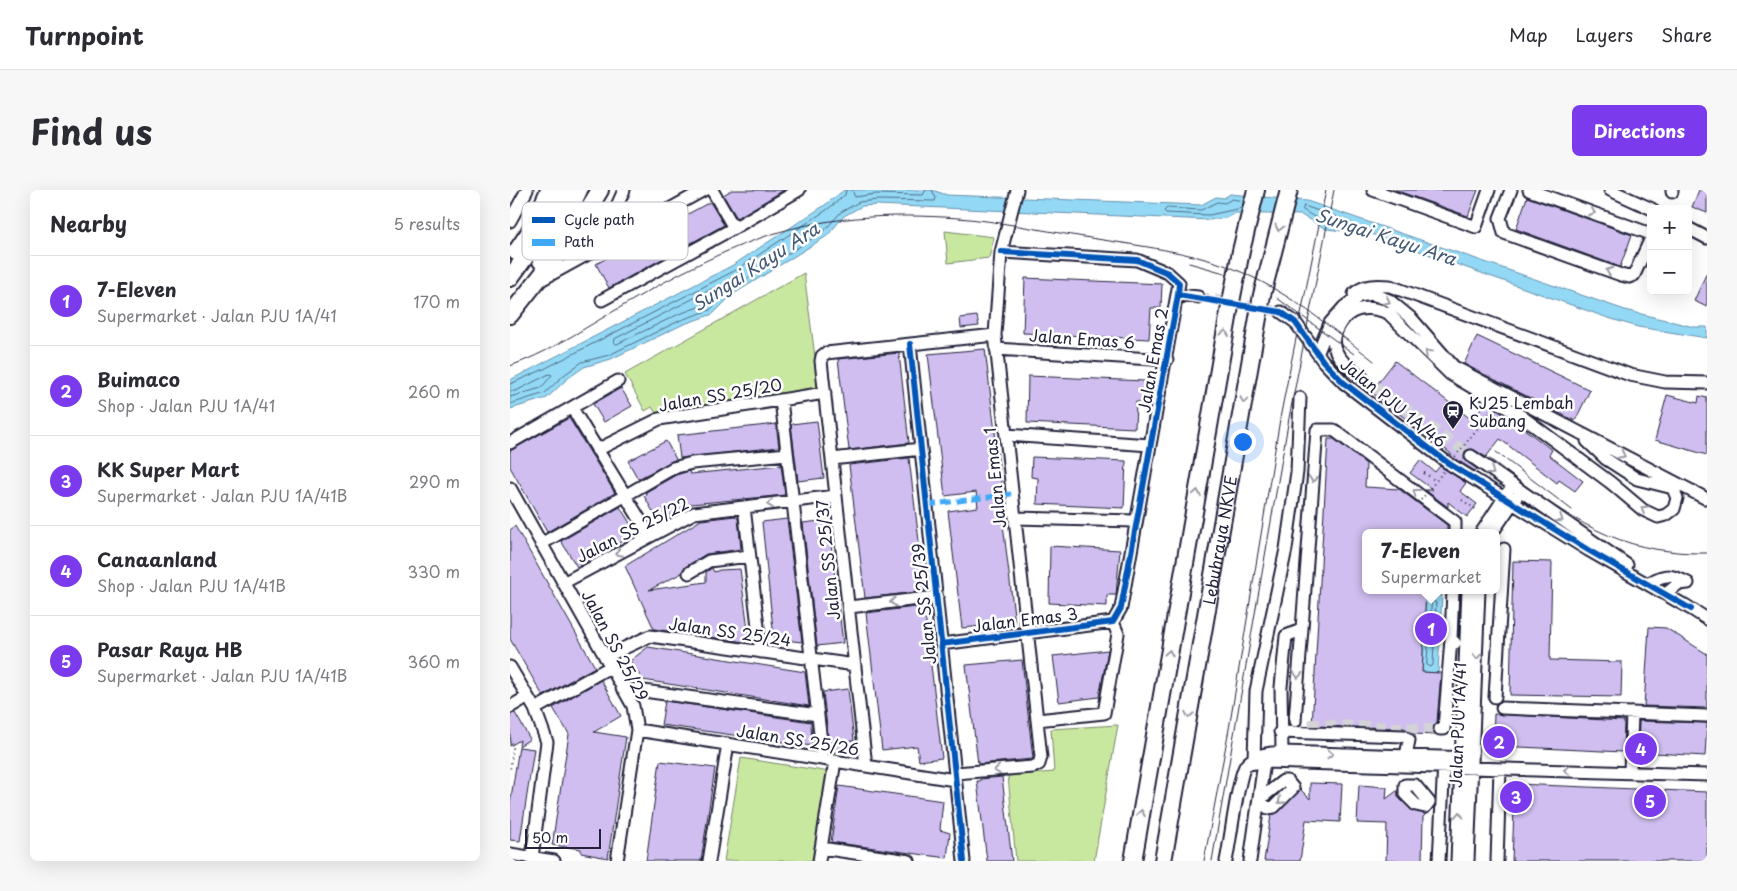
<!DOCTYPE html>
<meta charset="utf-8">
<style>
:root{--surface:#fff;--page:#f7f7f7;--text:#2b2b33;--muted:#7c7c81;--line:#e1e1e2;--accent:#7c3aed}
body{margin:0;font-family:"Playpen Sans",sans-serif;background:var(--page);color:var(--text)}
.controls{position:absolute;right:15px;top:15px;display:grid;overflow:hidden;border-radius:8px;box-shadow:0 5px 20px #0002}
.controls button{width:45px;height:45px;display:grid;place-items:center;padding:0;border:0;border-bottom:1px solid var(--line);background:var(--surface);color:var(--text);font:25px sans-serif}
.scale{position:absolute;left:15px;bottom:12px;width:76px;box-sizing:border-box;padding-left:5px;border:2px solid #22223b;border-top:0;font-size:14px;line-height:18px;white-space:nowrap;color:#22223b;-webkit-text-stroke:4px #fff;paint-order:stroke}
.you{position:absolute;left:732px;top:251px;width:18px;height:18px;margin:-12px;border:4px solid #fff;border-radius:50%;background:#1a73e8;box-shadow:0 0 0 8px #1a73e833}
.badge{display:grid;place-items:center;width:32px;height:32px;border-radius:50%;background:var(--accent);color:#fff;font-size:16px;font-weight:700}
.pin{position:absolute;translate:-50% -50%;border:2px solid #fff;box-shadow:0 1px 5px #0006}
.popup{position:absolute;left:852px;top:339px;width:138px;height:65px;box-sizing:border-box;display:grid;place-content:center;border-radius:8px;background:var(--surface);filter:drop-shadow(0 1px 4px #0005);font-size:16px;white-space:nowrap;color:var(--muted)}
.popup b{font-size:19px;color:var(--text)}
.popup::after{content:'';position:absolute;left:50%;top:100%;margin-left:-10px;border:10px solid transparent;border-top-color:var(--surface)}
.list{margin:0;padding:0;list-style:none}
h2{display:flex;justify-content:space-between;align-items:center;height:65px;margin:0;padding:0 20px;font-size:21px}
h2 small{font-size:16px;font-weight:400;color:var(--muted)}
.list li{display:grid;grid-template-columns:32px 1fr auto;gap:15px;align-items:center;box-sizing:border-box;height:90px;padding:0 20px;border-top:1px solid var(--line)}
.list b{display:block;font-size:19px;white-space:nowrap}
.list p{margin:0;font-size:16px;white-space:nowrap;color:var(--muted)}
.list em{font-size:16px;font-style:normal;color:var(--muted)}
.map{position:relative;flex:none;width:1197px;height:671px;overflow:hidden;border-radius:8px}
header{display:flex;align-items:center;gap:30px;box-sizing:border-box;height:70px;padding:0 25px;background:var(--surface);border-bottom:1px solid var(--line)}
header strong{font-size:24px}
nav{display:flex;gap:28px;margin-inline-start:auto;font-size:18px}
.intro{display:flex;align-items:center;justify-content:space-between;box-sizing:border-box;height:120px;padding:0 30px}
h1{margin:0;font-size:35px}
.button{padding:12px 22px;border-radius:8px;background:var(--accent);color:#fff;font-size:18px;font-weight:700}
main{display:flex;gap:30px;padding:0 30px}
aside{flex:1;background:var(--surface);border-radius:8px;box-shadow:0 5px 20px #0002}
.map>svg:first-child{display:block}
.green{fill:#c9e89f;stroke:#76856d}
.water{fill:#93d9f5;stroke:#6690ab}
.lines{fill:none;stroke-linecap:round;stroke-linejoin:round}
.shore{stroke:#4f6b85;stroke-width:1}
.building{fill:#cfbeef;stroke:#22223b}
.minor-tunnel{stroke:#d3d3d8;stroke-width:11;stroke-dasharray:11 5.5;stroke-linecap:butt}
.minor-casing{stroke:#22223b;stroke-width:15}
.highway-casing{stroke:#22223b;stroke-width:20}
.path{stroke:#22223b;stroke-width:2;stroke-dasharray:1 4;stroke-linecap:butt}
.minor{stroke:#fff;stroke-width:11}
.highway{stroke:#fff;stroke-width:16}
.tram{stroke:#22223b;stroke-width:1}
.path-bridge{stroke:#22223b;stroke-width:2;stroke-dasharray:1 4;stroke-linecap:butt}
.quiet{stroke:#3fa9f5;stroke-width:5;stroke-dasharray:10 5;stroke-linecap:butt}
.cycleway-casing{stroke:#fff;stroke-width:9}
.cycleway{stroke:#0057b8;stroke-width:6}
.oneway{stroke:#9c9ca7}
.labels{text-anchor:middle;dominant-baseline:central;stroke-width:5;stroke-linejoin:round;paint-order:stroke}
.street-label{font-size:16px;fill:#22223b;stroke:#fff}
.poi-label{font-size:16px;fill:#22223b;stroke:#fff;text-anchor:start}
.water-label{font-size:18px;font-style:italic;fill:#445973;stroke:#fff}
.key{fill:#fff;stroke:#bdbdc4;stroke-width:1}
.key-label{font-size:14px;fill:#22223b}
</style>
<header>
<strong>Turnpoint</strong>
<nav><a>Map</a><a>Layers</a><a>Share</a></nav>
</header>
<div class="intro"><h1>Find us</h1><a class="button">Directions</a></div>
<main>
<aside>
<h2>Nearby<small>5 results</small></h2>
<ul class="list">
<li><span class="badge">1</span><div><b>7-Eleven</b><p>Supermarket · Jalan PJU 1A/41</p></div><em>170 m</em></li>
<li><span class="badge">2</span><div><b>Buimaco</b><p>Shop · Jalan PJU 1A/41</p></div><em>260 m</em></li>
<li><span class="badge">3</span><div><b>KK Super Mart</b><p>Supermarket · Jalan PJU 1A/41B</p></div><em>290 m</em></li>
<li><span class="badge">4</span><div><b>Canaanland</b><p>Shop · Jalan PJU 1A/41B</p></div><em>330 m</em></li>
<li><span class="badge">5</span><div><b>Pasar Raya HB</b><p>Supermarket · Jalan PJU 1A/41B</p></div><em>360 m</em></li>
</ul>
</aside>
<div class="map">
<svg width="1197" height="671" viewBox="0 0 1197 671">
<rect width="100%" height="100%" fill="#fff"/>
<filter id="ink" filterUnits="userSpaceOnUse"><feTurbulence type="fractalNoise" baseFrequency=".02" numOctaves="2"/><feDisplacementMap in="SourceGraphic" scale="10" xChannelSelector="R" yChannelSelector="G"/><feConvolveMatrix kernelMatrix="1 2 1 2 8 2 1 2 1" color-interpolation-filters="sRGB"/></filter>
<g filter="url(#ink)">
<path class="green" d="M435 41 484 47 479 68 438 73Z
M294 83 309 197 147 225 142 217 135 221 115 184Z
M608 535 584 671H506L498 586 544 582 541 539Z
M231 568 320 582 306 671H214Z"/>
<path class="water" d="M334 0H422L437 5 691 15 706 7 714 8 720 4 797 11 1115 120 1184 137H1197V148L1128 137 1098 128 850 40 833 41 816 39 791 25 725 23 716 28 699 30 367 15 352 16 334 26 317 46 222 105 203 124 174 134 101 169 74 177 57 189 37 208 0 219V191L2 189 223 75 315 15Z
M916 404 932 405 928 483 912 482Z"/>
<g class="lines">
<path class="shore" d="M342 0 345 7 366 4 413 5 416 0
M794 16 839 31 841 34C826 42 806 28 793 20Z
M732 18 699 25 656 23 654 21 657 18 691 20 707 12 715 13 722 9 734 11
M208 96H212V99L197 114 169 124 107 154 104 153 105 149Z
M0 194 30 181 226 80 318 19 335 5 336 0
M0 201H6L39 184 42 185 31 198 0 207
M0 214 35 203 54 185 72 172 99 165 171 130 200 120 219 100 313 42 331 22 349 12 367 10 425 11 426 8 422 0
M922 410 926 413 923 475 921 477 917 475Z"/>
</g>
<path class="building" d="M222 0H274L227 28 213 5Z
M885 0H968L958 26Z
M1189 0H1197V23L1182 17Z
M1017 7 1122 45 1110 77 1006 39Z
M200 12 214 35 99 98 86 74Z
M1197 82V117L1184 111Z
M515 88 652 94 651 118H641L639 149 513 143Z
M467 126 469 136 451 138 450 128Z
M967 146 1080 200 1065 231 954 174Z
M475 159 492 300 489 301 505 433 452 438 438 321 468 317 466 302 435 306 418 164Z
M389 163 399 253 339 260 328 169Z
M885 171 962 230 975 213 997 226 1042 260 1039 265 1073 291 1065 301 1049 290 1047 293 990 249 976 267 962 259 955 261 954 270 967 279 965 281 942 267 940 263 861 202Z
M518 186 635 191 634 212H626L625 238 517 233Z
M111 198 122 216 94 232 83 214Z
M1157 205 1188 213 1189 206 1197 208V265L1145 250Z
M59 228 105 303 37 342 0 277V261Z
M307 231 314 288 288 291 281 234Z
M266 234 269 257 170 268 167 245Z
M818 249H824L856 274 855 297 889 299 937 335V343H856V400H916L912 482 931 483 927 532 923 539 925 545 903 544 894 538 802 536Z
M156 251 166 269 128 289 118 271Z
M522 267 616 271 614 318 527 314 528 288 521 287Z
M399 268 415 401 355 408 339 275Z
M910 270 925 282 930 276 956 293 950 301 967 314 957 327 938 312V317L915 300H923L900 283Z
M271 275 275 305 181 314 149 332 134 306 137 305 136 302 166 285 179 281 180 284Z
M110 317 126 343 67 377 51 351Z
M225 326 228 328 231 359 196 364 175 377 172 383 139 400 196 392V382L202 378 204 382 210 380 230 379 239 447 234 452 144 439 115 376 191 330Z
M277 329 292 452 264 449 252 332Z
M318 330 333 453 307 456 293 333Z
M5 336 85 477 33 506 0 449V340Z
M540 356 610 360 606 405H597V416L539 413Z
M1003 371 1042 372 1040 470 1112 472 1111 507 1000 505Z
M414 416 432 568 409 571 407 556 372 560 356 423Z
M1139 437 1156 438 1197 464V518L1134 516Z
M138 457 295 482 299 516 133 490 120 471Z
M598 460 589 507 549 512 543 466Z
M512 470 523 569 468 574 456 475Z
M91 490 111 526 84 542 116 547 98 668 71 663V659L42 655 59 544 43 518Z
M338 499 344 551H339L340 560 320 563 313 502Z
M155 511 301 532 302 556 151 535Z
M5 523 20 549 9 556 10 550 0 556V524Z
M984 524 1114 531 1113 562 989 556 983 549Z
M1129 531 1197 533 1195 566 1128 562Z
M9 557 24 559 10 651 0 650V614Z
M150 571 205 578 191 671H136Z
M492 587 502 671H477L467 591H470V589Z
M800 593 832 594 830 632 796 630 790 671H754L761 625 769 622 790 599 800 609Z
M1005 594 1197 602V671H1002Z
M849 595 877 597 876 609 888 600V607L901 620 916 624 913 627 912 671H876L877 634 847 633Z
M329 596 433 611 430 640 440 643 437 668 321 652Z"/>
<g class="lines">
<path class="minor-tunnel" d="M688 107 771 122
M852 187 961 266
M785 531V534L930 539"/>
<g class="minor-casing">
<path id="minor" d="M202 0 224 38 289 0
M863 0 966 37 979 0
M1001 0 990 28 994 43 1111 85 1119 87 1124 85 1141 48
M1019 0 1141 44
M1100 0 1142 19
M1162 2V0
M0 31 17 0
M1178 38 1197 48
M61 48 87 61
M87 61 114 0
M491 62 627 70 658 83 669 93 611 418 603 432
M31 90 194 0
M844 104C853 94 868 95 880 96L1120 185 1155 192 1197 193
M668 105 688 107
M92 110 224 38
M771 122 785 132 813 171 834 193 938 273 1078 360 1181 419
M400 154 454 671
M486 159 657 170
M808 162 820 133 834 117 849 106 862 104 879 110 902 129 944 177 1195 308
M852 187C842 179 830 172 825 159 822 152 824 144 828 137 839 116 858 115 878 123L940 184 1011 226 1101 293 1133 320 1148 327 1156 325 1164 319 1167 308 1159 289
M271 210 313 569
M62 218 140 346
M496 245 640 255
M1077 251 1096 269 1127 289 1163 298
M0 253 108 191
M87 260 149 229 315 203
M961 266 1117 375
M322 269 411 259
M0 298 123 516 127 540 107 671
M234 317 251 462
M505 328 625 331
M971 343 998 302
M982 343 1006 308
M31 354 163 278 182 273 277 264
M179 383 199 371 239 366
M1141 392C1156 383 1163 385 1178 393
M53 393 184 323 326 306
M943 400 941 449 945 453
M1157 403 1168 394 1178 393
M1175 415 1197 429
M339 417 427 407
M431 454 603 432
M95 467 140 446 345 475
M0 477 25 519 37 552 22 668
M112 498 308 525
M985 507 994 359
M0 517 17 507
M992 518 1197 526
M25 519 100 477
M527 530 594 523 608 444 603 432
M785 531 807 240H824L945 332V343
M930 539H934L941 449
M127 540 445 590
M770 542 894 546 899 550 896 566
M772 562 771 497 776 446 791 440
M744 569 746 501 776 359 787 282 790 208
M737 574 755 572 1197 585
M356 576 311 171 312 166 316 163 485 145
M1120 582 1122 523
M445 583 523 577 529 574 531 567 485 145 491 62 507 0
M895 595H905L919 612 915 617 906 615 895 604Z
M750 612 758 618 764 617 783 598 777 591H773L750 609
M311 658 399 671
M0 664 44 671
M199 671 218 554
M309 671 325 571
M716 671C720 654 728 585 736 575 745 564 759 563 772 562L962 568
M740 671 755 565
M929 671 934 572
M947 671 958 400
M958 671 969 400
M987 671 990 579"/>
</g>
<g class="highway-casing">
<g id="highway">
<path d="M6 62 21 40 39 0"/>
<path d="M31 71 43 54 69 0"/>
<path d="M0 88 32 44 53 0"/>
<path d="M0 125 61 48 90 0"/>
<path d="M623 671 719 122 731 61 746 0"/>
<path id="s1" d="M653 671 752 105 779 0"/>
</g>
</g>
<path class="path" d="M914 283 919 285
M952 310 967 320
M0 548 3 558 0 580"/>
<use href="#minor" class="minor"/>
<use href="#highway" class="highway"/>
<path class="tram" d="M679 73 718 84
M767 108 844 164
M0 176C35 164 67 143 99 124 146 96 193 69 245 50 308 26 382 23 448 28 488 31 529 40 568 46 609 53 663 59 702 71 764 90 814 132 864 171
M986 262 1062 320
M980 269C1034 310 1089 354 1159 361 1171 363 1184 363 1197 363
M694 671 719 539 771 223 816 0
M702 671 779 228 824 0"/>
<path class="path-bridge" d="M914 283 926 291
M911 310 982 220"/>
<path class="quiet" d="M417 315 502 304"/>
<g class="cycleway-casing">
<path id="cycleway" d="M668 105 771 122 785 132 813 171 834 193 938 273 1078 360 1181 419
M400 154 454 671
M431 454 603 432 611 418 668 105 669 93 658 83 627 70 491 62"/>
</g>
<use href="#cycleway" class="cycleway"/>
</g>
<defs><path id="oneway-chevron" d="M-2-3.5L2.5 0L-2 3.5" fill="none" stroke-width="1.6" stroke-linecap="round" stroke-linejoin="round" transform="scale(1.25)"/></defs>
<g class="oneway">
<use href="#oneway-chevron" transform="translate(1082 22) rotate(20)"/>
<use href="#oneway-chevron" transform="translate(769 38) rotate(104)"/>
<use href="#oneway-chevron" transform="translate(1099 81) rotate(-160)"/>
<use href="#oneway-chevron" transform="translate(877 111) rotate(27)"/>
<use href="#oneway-chevron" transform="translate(715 143) rotate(-80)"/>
<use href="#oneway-chevron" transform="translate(918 163) rotate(-136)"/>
<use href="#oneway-chevron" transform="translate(734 210) rotate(100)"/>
<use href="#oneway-chevron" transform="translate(1112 265) rotate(27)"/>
<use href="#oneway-chevron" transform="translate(981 282) rotate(37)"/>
<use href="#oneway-chevron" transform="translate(803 289) rotate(95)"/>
<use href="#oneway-chevron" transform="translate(906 302) rotate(-143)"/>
<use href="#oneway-chevron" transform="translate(687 303) rotate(-80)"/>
<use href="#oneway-chevron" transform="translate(260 314) rotate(173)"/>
<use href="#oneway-chevron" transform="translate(1134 319) rotate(-148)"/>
<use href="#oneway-chevron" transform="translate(1050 329) rotate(34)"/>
<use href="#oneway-chevron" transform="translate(109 363) rotate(152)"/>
<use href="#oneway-chevron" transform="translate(383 412) rotate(173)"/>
<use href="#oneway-chevron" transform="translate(659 463) rotate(-80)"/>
<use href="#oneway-chevron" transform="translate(967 466) rotate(92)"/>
<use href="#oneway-chevron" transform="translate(788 485) rotate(93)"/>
<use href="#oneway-chevron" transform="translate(679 525) rotate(100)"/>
<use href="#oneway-chevron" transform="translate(820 564) rotate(2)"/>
<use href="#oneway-chevron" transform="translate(487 580) rotate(175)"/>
<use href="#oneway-chevron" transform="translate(1057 580) rotate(-179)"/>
<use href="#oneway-chevron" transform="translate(771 611) rotate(138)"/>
<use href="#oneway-chevron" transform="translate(631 623) rotate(-80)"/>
<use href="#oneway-chevron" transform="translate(949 625) rotate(-88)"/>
</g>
</g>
<defs>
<g id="station-pin" transform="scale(1.125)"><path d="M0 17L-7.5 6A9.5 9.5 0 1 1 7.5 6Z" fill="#22223b" stroke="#fff"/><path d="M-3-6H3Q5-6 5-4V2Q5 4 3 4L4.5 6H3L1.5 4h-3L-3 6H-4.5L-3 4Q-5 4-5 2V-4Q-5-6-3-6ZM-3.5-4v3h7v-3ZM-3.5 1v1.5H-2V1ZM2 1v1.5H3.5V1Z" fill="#fff"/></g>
</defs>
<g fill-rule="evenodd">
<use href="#station-pin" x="943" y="221"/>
</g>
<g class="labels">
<g class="street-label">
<text transform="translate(572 148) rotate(4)">Jalan Emas 6</text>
<text transform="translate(642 170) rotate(-80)">Jalan Emas 2</text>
<text transform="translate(210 204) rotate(-10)">Jalan SS 25/20</text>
<text transform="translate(884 212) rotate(39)">Jalan PJU 1A/46</text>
<text transform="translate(484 288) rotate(-96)">Jalan Emas 1</text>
<text transform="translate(122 339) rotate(-27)">Jalan SS 25/22</text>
<text stroke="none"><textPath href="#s1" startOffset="326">Lebuhraya NKVE</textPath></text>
<text transform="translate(317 370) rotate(-96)">Jalan SS 25/37</text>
<text transform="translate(413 414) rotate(-96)">Jalan SS 25/39</text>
<text transform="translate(515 429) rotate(-7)">Jalan Emas 3</text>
<text transform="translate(220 441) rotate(8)">Jalan SS 25/24</text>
<text transform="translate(106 455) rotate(62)">Jalan SS 25/29</text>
<text transform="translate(947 535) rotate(-88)">Jalan PJU 1A/41</text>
<text transform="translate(288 549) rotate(9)">Jalan SS 25/26</text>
</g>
<g class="poi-label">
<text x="959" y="212">KJ25 Lembah<tspan x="959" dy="18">Subang</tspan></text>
</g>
<g class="water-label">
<text transform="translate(876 46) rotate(18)">Sungai Kayu Ara</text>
<text transform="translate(245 76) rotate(-33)">Sungai Kayu Ara</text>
</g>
</g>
<rect x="12" y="12" width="166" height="58" rx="8" class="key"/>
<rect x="22" y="27" width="23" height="6" fill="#0057b8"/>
<rect x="22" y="49" width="23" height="7" fill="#3fa9f5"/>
<g class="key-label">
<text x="54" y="35">Cycle path</text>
<text x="54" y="57">Path</text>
</g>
</svg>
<div class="controls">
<button>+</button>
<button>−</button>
</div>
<div class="scale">50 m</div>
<div class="you"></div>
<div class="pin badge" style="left:921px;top:439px">1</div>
<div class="popup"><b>7-Eleven</b>Supermarket</div>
<div class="pin badge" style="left:989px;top:552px">2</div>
<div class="pin badge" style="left:1006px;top:607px">3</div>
<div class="pin badge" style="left:1131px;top:559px">4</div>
<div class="pin badge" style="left:1140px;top:611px">5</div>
</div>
</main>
